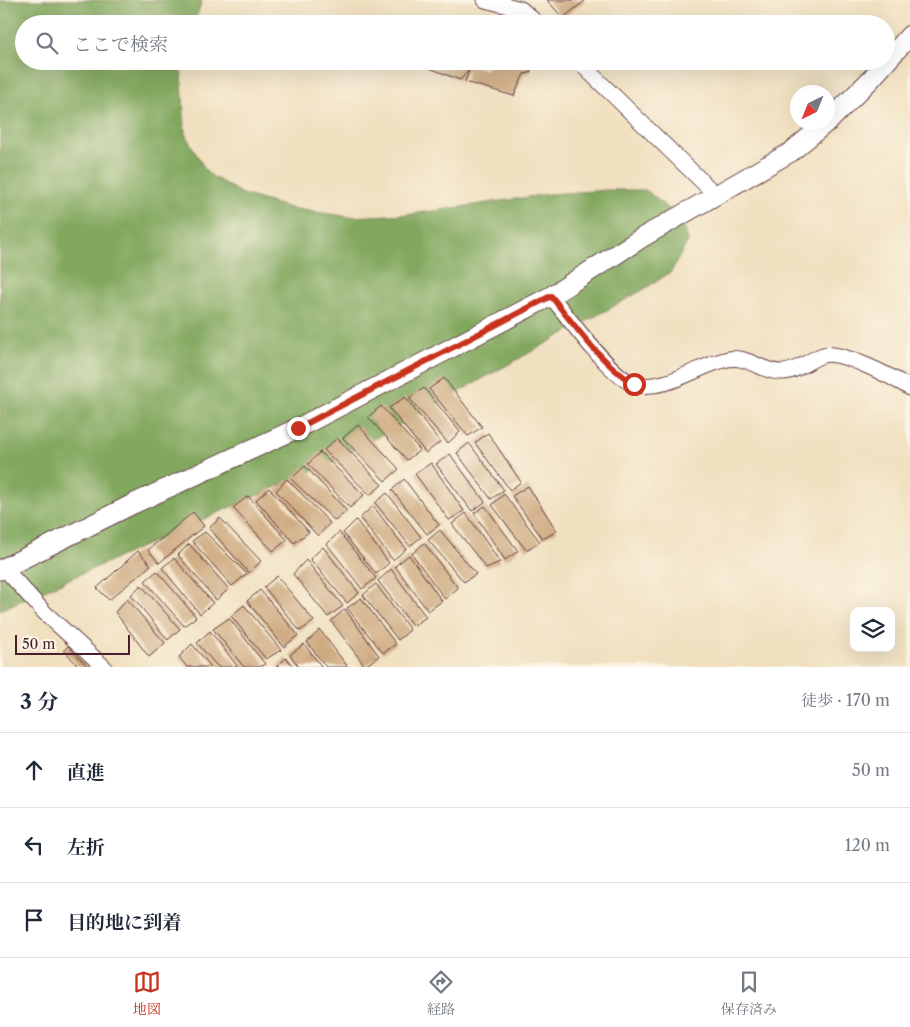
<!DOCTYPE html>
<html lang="ja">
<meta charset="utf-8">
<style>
:root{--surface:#fff;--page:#f2f2f3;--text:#1f2937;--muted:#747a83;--line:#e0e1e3;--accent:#c8321e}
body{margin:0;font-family:"Libre Caslon Text","Noto Serif JP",serif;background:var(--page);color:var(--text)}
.controls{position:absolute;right:15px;bottom:15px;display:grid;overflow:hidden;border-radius:10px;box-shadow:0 5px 20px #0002}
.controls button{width:45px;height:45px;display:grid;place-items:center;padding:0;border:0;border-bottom:1px solid var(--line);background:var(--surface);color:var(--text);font:25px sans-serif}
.compass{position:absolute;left:790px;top:85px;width:45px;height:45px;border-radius:50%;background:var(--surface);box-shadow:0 5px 20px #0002;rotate:223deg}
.scale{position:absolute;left:15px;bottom:12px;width:115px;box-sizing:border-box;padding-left:5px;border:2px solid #4a1f2b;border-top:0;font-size:14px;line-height:18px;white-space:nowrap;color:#4a1f2b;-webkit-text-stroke:4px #fcf5e5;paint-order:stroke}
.stop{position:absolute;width:15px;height:15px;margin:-11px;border:4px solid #c8321e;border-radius:50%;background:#fff}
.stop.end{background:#c8321e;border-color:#fff;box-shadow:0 1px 5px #0008}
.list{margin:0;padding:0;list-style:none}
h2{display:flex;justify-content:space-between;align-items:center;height:65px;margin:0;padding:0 20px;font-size:21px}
h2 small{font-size:16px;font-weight:400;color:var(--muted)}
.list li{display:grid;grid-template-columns:32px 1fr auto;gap:15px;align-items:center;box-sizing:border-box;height:75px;padding:0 20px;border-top:1px solid var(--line)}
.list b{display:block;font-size:19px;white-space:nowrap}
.list em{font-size:16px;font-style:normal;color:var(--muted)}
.icon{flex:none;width:28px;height:28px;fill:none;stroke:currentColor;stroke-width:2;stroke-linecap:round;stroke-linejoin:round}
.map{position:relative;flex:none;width:910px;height:667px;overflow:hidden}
.search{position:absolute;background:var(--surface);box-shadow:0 5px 20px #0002;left:15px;right:15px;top:15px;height:55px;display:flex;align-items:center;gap:12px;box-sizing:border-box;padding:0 18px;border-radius:28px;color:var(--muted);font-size:19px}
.sheet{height:290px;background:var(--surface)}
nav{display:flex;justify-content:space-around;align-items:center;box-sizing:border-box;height:70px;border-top:1px solid var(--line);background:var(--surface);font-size:14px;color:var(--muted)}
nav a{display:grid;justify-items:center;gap:2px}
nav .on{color:var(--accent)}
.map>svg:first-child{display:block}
.forest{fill:#82a85e;stroke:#666444}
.building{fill:#cca77d}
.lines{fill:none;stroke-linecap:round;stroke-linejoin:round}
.minor-casing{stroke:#633c41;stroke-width:17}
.tertiary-casing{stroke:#633c41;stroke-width:21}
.minor{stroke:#fff;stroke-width:15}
.tertiary{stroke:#fff;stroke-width:19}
.route{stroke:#c8321e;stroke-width:6}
</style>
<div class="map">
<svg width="910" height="667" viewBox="0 0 910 667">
<rect width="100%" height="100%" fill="#fcf5e5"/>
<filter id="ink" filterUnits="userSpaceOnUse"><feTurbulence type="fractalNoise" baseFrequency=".02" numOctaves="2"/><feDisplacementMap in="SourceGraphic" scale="10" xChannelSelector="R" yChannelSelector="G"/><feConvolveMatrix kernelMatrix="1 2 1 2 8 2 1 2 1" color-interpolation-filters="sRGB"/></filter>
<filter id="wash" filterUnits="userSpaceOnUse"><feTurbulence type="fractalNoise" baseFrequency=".0096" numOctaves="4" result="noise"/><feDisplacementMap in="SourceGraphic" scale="20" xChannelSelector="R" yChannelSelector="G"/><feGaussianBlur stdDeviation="1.12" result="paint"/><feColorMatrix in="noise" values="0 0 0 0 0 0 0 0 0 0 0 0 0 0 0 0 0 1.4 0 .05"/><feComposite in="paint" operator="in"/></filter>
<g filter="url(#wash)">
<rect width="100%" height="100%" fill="#f0e0c0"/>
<path class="forest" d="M0 0H202L194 24H24V61H181L185 134 207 173 242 194 290 208 349 217 413 214 549 194 608 190H646L683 221 688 241 671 272 641 291 332 462 0 610Z"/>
<g id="blocks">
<path class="building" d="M547 0H586L563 18Z
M429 61H468V64L486 70 492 61 513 63 514 61H533L530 73 524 74 514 96 465 82 469 70 460 80 427 67Z
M444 378 482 427 468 436 429 389Z
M424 388 460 432 448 443 409 398Z
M405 397 440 442 426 453 389 408Z
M381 406 420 450 407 460 368 417Z
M358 425 399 469 385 481 343 438Z
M488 433 521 482 510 490 475 443Z
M337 438 382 485 370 495 324 450Z
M469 443 504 490 491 499 457 453Z
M320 452 364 495 350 508 308 464Z
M450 454 485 502 472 511 436 464Z
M431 463 464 511 449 520 415 474Z
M305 466 347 511 335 521 291 479Z
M287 479 330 523 318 536 276 491Z
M404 479 439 525 427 534 392 490Z
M528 486 557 531 543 539 512 496Z
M269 488 309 532 294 543 256 500Z
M387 493 421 537 410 546 375 503Z
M504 494 540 542 526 550 492 505Z
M248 496 287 540 273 551 233 508Z
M373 506 406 549 393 560 360 518Z
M485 506 518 551 505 560 474 513Z
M193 512 204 526 159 563 148 550Z
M466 513 500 562 486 568 452 524Z
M220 518 261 561 249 573 209 528Z
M356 520 389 563 376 574 343 533Z
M440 530 476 574 464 582 428 540Z
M205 532 247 574 232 586 192 541Z
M339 532 376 578 362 589 327 544Z
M424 543 458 588 445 599 412 554Z
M189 544 229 589 216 600 178 555Z
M323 547 359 593 347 603 310 559Z
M138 551 151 565 109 600 97 588Z
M409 555 442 601 428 611 395 566Z
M174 558 213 603 200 614 162 568Z
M306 560 343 606 328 617 293 574Z
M391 569 426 617 413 626 378 581Z
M157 571 196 617 184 626 145 581Z
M277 576 314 621 300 631 264 587Z
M376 584 410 630 398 640 363 595Z
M141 585 180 629 168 640 131 595Z
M260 590 298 635 284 647 247 601Z
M361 598 396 644 383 653 347 608Z
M127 599 165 643 149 657 115 612Z
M244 605 281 650 266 659 231 616Z
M345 609 379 656 365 666 331 621Z
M229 618 265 664 260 667H244L213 629Z
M320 630 348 667H326L307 642Z
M210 631 238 667H218L197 643Z
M192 644 211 667H187L179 657Z
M304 644 322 667H299L290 655Z
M68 646 88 667H79L64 650Z
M286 658 294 667H276Z"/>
</g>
</g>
<g filter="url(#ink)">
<use href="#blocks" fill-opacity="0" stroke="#633c41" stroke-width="1"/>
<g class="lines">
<g class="minor-casing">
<path id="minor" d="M485 0 521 9 538 24
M578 61 715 194
M551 296C567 316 612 378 634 384 667 392 698 365 728 359 748 355 761 372 781 372 795 373 810 359 823 355 841 350 894 378 910 388
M4 568 44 612 104 667"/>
</g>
<g class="tertiary-casing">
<path id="tertiary" d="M828 122 871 79 910 35
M0 570 133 504 298 428 551 296 643 237 791 152 827 122"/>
</g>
<use href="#minor" class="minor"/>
<use href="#tertiary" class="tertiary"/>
</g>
</g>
<g class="lines" filter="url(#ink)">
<path class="route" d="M298 428 551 296C576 327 600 362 634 384"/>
</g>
</svg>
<div class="controls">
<button><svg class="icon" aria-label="layers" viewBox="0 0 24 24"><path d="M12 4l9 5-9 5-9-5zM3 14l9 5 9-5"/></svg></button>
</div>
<svg class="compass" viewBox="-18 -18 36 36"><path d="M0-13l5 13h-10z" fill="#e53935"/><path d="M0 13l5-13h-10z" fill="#747a83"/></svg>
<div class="scale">50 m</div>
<div class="stop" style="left:634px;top:384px"></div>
<div class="stop end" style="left:298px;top:428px"></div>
<div class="search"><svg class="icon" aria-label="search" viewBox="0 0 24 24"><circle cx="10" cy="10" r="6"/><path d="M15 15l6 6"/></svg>ここで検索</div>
</div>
<section class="sheet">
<h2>3 分<small>徒歩 · 170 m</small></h2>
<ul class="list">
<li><svg class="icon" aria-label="ahead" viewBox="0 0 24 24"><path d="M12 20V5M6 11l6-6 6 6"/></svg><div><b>直進</b></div><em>50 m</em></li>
<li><svg class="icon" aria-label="left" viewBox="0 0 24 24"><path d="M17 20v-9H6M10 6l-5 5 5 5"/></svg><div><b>左折</b></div><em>120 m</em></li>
<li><svg class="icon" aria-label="arrive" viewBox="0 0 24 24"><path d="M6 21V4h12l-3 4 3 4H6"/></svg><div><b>目的地に到着</b></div></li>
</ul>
</section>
<nav>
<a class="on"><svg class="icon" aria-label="map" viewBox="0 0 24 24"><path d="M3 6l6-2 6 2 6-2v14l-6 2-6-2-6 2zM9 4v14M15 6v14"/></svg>地図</a>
<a><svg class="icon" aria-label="directions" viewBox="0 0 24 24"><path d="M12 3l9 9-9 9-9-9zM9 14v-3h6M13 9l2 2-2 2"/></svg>経路</a>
<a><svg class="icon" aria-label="saved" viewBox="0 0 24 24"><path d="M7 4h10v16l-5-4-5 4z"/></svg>保存済み</a>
</nav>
